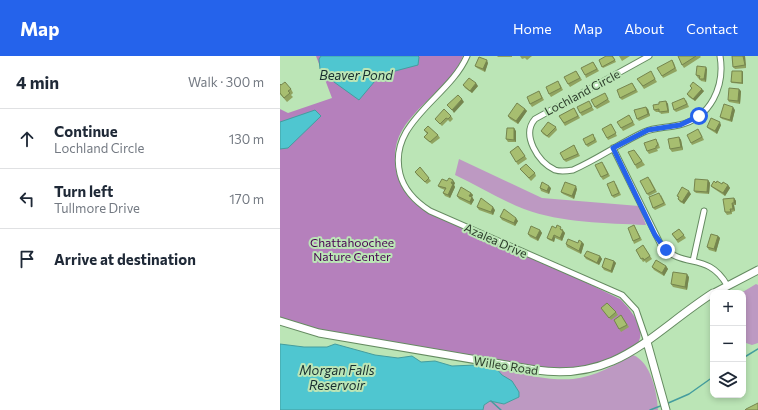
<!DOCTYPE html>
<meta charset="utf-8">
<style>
:root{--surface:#fff;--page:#f2f2f3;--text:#1f2937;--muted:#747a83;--line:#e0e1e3;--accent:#2563eb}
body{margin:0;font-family:Commissioner,sans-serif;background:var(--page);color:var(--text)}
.controls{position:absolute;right:12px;bottom:12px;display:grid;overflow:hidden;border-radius:8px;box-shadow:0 2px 6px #0003}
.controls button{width:36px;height:36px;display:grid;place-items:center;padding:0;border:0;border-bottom:1px solid var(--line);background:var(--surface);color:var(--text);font:20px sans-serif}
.stop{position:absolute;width:12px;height:12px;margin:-9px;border:3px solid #2563eb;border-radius:50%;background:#fff}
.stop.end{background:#2563eb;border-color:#fff;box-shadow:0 1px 4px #0008}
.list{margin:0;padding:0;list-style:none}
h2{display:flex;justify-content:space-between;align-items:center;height:52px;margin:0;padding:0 16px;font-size:17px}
h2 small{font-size:13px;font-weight:400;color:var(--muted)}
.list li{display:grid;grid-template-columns:26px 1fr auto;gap:12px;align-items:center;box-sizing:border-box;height:60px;padding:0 16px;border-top:1px solid var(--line)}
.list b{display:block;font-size:15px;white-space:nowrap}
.list p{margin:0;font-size:13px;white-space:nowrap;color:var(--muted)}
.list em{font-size:13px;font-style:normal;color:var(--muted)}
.icon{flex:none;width:22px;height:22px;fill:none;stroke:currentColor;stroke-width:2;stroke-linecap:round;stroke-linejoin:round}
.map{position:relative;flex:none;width:478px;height:354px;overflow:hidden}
header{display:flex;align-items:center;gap:24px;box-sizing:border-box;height:56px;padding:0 20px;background:var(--accent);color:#fff}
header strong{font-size:19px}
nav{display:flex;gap:22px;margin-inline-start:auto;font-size:14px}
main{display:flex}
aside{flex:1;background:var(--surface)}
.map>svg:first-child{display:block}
.green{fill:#bd99c2}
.forest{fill:#b580bc}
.water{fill:#4fc6d0;stroke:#449d9e}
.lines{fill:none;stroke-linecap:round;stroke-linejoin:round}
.stream{stroke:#449d9e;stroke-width:1.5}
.street-casing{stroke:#658b61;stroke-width:7}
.secondary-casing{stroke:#658b61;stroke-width:9}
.street{stroke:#fff;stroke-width:5}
.secondary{stroke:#fff;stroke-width:7}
.wall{fill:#90a360}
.shaded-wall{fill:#75854e}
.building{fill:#a7be70;stroke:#75854e}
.route{stroke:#2563eb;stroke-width:5}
.labels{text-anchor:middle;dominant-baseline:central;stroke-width:4;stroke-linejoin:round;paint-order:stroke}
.street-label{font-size:12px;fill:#2c3d2b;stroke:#bbe5b6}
.park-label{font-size:12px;fill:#470050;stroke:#bbe5b6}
.water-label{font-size:13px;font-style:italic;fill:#182d2f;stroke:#bbe5b6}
</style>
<header>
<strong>Map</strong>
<nav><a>Home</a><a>Map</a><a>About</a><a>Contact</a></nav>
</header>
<main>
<aside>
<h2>4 min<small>Walk · 300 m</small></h2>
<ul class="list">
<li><svg class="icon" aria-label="ahead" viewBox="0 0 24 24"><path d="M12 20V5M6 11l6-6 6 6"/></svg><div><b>Continue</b><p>Lochland Circle</p></div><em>130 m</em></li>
<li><svg class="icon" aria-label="left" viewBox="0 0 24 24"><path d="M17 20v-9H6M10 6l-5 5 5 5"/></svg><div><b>Turn left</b><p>Tullmore Drive</p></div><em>170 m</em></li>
<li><svg class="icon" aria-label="arrive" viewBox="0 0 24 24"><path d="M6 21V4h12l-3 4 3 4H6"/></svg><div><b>Arrive at destination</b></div></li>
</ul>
</aside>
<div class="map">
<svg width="478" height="354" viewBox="0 0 478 354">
<rect width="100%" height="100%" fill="#bbe5b6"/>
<path class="green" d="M179 103 262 142 359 150 366 169C326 167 282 167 244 153 221 144 198 130 175 119Z
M476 228 478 229V287L472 289 463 286V237H461Z
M353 299C371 306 377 336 378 354H203L204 349 210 345 224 348 239 341C235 323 225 325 216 312 240 317 267 325 293 323 314 321 335 309 353 299Z"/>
<path class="forest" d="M36 0H183C171 32 127 53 117 86 111 109 118 134 137 149 153 162 174 164 192 173 242 196 291 219 340 243 349 252 363 268 360 282 357 299 303 313 288 313 254 315 216 303 183 298 135 290 87 284 39 277L24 275 0 261V53L8 57 52 42Z"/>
<path class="water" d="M41 0H138L139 1 138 9 100 19 79 44 54 26 40 13 39 3Z
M35 54 41 60 8 92 0 93V66Z
M0 288 24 291H47L55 288 95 299 118 302 132 300 141 306 155 305 172 310 196 309 216 312 222 319 232 325 239 336V341L224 348 210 345 204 349 203 354H0Z"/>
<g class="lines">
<path class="stream" d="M463 302 478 293
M211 345 221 354
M386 348 409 338 433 321
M370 354 383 349"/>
<g class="street-casing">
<path id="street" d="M187 0C169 42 107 66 120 118 124 134 136 146 150 155L342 239 356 254 367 286
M369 0 255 63C241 79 258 106 275 114 281 116 287 115 293 114 318 103 340 87 364 76 375 71 387 72 399 69 431 62 445 30 440 0
M333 92 382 191C405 213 428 196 447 229
M413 205 424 155"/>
</g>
<g class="secondary-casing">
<path id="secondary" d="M434 237 478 214
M0 265 39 277 256 314C338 326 371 277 433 237
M367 286 386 354"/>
</g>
<use href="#street" class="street"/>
<use href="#secondary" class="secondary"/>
</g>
<path class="wall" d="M217 0H232V1H218Z
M240 0H252L247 4 245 2 242 3Z
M333 0 336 6 323 12 319 4Z
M339 0H350L342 5Z
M398 0H420L421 1 404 12 402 9Z
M452 0H465L466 12 455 13 453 11Z
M392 4 394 7 397 15 383 22 382 20Z
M313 6 319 15 306 22 305 19Z
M208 7 205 16 197 12 195 10Z
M427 13 426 26 421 25 419 22H418L416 19Z
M296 15 302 24 290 31 288 28Z
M462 15 463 16V28L452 27 451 26Z
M372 18 377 26 364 33 357 23Z
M352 27 358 36 342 44 340 42Z
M0 28 1 29 11 33 13 37 11 39 13 41 7 46 0 38Z
M280 28 283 34 271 41 269 38Z
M183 29 198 30 192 37 185 32Z
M410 30 424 35 415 45 409 41 407 38 412 33Z
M259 35 264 44 252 51 250 48Z
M461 35 460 48 449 46 448 44Z
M326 40 330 46 317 53 315 51Z
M406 44 409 51 396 56 394 54Z
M386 45 388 48 389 57 381 58 380 56H376L374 54 379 48Z
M310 48 314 54 302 60 300 57Z
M294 52 300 62 285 70 279 60Z
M245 53 247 55 238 68 230 63 228 60Z
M368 53 370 60 359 65 357 63Z
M455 54 452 66 442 63 440 61Z
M349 59 355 69 343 75 341 72Z
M171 60 173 63 170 66 168 64 162 70 155 63Z
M331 68 337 80 328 84 327 82Z
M441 69 437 78 429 73 427 71Z
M276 71 277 74 269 82 263 78 261 75Z
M144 74 158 79 160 82 152 88 146 83 144 81 147 78Z
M236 75V86H228L226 83Z
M420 76 424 84 412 89 411 87Z
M315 81 317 86 308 91 306 89Z
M399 81 401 84 403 94 392 96 390 93Z
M378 86 380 92 377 93 378 95 369 98 367 95Z
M294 89 300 100 286 106 284 104Z
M238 90 247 103 238 109 230 96Z
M354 94 365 109 357 113 355 109Z
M324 109 330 120 323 124 321 121Z
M140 111 151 125 147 128 137 119 135 116Z
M240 113 255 117 256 120 251 125Z
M370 123 377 136 369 140 367 138Z
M428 124 430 127 429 138 416 137 414 135Z
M167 125 175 127 174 129 175 131 170 142 165 140 163 137 165 134 160 132 158 130Z
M436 127 448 129 450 132 445 140 433 132 431 130Z
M336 128 341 139 334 142 332 140Z
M260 132H271L269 138 261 135Z
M297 133 294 143 283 138 281 136Z
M191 137 193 139 192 141 194 144 191 149 179 143 177 140Z
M411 138 404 148 400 146 398 143 399 141 397 140Z
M381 139 386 149 375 154 373 152Z
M454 142 456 145V149H454L455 155 452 156V158L447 159 445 156Z
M197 151 215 154 213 159 199 154Z
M220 161 238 165 235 170 222 164Z
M354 169 362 184 354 188 353 185Z
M276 172 283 173V174L285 177 282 185 275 182 274 186 269 184 267 182Z
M399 173 406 182 398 187 392 178Z
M260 174 262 177 258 185 250 181 248 178Z
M438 180 440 182 436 196 429 194 427 191Z
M298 187 304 188 301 198 287 191 286 188Z
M363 189 372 203 366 207 365 205 363 206 356 194Z
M304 200H320L322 203 319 209 306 203Z
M334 205 336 207 332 217 324 214 322 211Z
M386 210 388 213 384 220 374 214 372 211Z
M409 221 407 234 393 231 391 228Z
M321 252 336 256 338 259 331 264Z
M341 259 349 271 341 276 334 264Z"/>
<path class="shaded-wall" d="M463 0H465L466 12 465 9Z
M207 4 208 7 205 16 203 13Z
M426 11 427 13 426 26 424 23Z
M462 15 463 16V28L462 27Z
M196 27 198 30 192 37 190 35Z
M422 33 424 35 415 45 413 43Z
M459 33 461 35 460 48 458 45Z
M182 43 184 46 174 57 172 54Z
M386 45 388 48 389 57 388 55Z
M366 51 368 53 370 60 368 58Z
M453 51 455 54 452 66 450 64Z
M245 53 247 55 238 68 236 65Z
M440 66 441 69 437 78 435 75Z
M234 72 236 75V86L234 84Z
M399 81 401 84 403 94 401 91Z
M173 124 175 127 174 129 175 131 170 142 168 139Z
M428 124 430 127 429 138 427 136Z
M448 129 450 132 445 140 443 137Z
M269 130 271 132 269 138 267 135Z
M296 130 297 133 294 143 292 140Z
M409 135 411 138 404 148 402 146Z
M191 137 193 139 192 141 194 144 191 149 190 146 189 140Z
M454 142 456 145V149L454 147Z
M452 147 454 149 455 155 453 153Z
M213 151 215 154 213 159 211 156Z
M236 162 238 165 235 170 234 167Z
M260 174 262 177 258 185 256 182Z
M283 175 285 177 282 185 280 182Z
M274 179 275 182 274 186 272 184Z
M438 180 440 182 436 196 434 193Z
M302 186 304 188 301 198 299 195Z
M320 200 322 203 319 209 317 207Z
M334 205 336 207 332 217 331 215Z
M386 210 388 213 384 220 382 217Z
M407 218 409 221 407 234 405 231Z"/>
<path class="building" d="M326 0H332L335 4 322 11 319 4Z
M398 0H416L402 9Z
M452 0H463L465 9 453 11Z
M199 1 207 4 203 13 195 10Z
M392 4 395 12 382 20 377 12Z
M313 6 317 13 305 19 301 12Z
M417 10 426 11 424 23H419L420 20 416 19Z
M296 15 300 22 288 28 284 21Z
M371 15 375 23 363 30 357 23Z
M452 15H462V27L451 26Z
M189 22 196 27 190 35 183 29Z
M278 25 281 32 269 38 266 31Z
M5 26 11 33 8 35 10 37 4 42 0 37V28L1 29Z
M413 26 422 33 413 43 407 38 412 32 410 30Z
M352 27 356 34 340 42 337 34Z
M449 32 459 33 458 45 448 44Z
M259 35 262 42 250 48 247 41Z
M325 37 328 43 315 51 311 44Z
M178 39 182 43 172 54 167 49Z
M404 42 407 48 394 54 392 47Z
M309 45 312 51 300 57 297 51Z
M386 45 388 55 379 56V53L374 54 373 49 379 48V46Z
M237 47 245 53 236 65 228 60Z
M444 48 453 51 450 64 440 61Z
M366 51 368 58 357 63 354 54Z
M294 52 298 60 284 67 279 60Z
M164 53 171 60 168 63 166 62 160 68 155 63Z
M349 59 353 66 341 72 337 66Z
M431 62 440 66 435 75 427 71Z
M268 66 276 71 267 80 261 75Z
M331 68 336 77 327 82 322 73Z
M148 70 158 79 150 86 144 81 148 77 144 74Z
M227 72H234V84L226 83Z
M418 73 422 81 411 87 407 79Z
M313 78 315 84 306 89 303 83Z
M399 81 401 91 390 93 388 83Z
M376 83 378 89 376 90V92L367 95 364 87Z
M294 89 298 98 284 104 280 97Z
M238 90 245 100 236 106 230 96Z
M354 94 362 105 355 109 348 96Z
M322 106 328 118 321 121 315 109Z
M246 108 255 117 249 122 240 113Z
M140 111 149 122 145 126 135 116Z
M368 121 375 134 367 138 360 125Z
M169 122 173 124 171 127 173 128 168 139 163 137 166 132 158 130 162 123 167 125Z
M415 123 428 124 427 136 414 135Z
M334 125 339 137 332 140 327 128Z
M434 125 436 127 437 125 442 128 443 126 448 129 443 137 431 130Z
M262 126 269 130 267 135 260 132Z
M285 126 296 130 292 140 281 136Z
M181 131 191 137 189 140 192 141 190 146 177 140Z
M402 131 409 135 402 146 398 143 399 141 397 140Z
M379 137 384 147 373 152 369 141Z
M201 142 213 151 211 156 197 151Z
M454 142V147H452L453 153H450L451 156H445L443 143Z
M224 153 236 162 234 167 220 161Z
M277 169 281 171 280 173 283 175 280 182 274 179 272 184 267 182 272 170 276 172Z
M354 169 360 182 353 185 348 172Z
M251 170 260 174 256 182 248 178Z
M399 173 404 179 397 184 392 178Z
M431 178 438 180 434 193 427 191Z
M288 183 298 187 299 184 302 186 299 195 286 188Z
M363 189 370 200 364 204 363 202 361 203 356 194Z
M307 195 320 200 317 207 304 200Z
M325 202 334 205 331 215 322 211Z
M376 204 386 210 382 217 372 211Z
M393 216 407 218 405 231 391 228Z
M327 247 336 256 329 262 321 252Z
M341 259 347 269 339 273 334 264Z
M478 347V354H465L466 353Z"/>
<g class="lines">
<path class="route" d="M386 194 375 179 333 92 368 74 400 69 419 60"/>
</g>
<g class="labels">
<g class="street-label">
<text transform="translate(302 36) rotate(-28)">Lochland Circle</text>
<text transform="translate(216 184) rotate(24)">Azalea Drive</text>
<text transform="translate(226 309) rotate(9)">Willeo Road</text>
</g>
<g class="park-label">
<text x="72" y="186">Chattahoochee<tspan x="72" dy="14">Nature Center</tspan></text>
</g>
<g class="water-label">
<text x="76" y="19">Beaver Pond</text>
<text x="57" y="314">Morgan Falls<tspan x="57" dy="15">Reservoir</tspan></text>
</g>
</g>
</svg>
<div class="controls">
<button>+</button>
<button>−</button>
<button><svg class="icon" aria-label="layers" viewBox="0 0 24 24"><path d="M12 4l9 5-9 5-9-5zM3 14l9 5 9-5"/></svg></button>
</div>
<div class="stop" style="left:419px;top:60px"></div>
<div class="stop end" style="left:386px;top:194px"></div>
</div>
</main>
